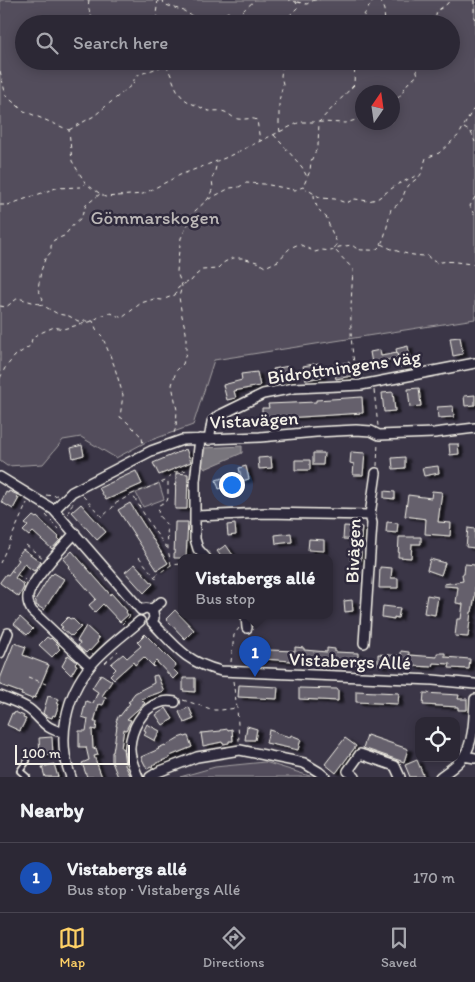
<!DOCTYPE html>
<meta charset="utf-8">
<style>
:root{--surface:#2c2835;--page:#383441;--text:#f1f3f6;--muted:#a6a6ad;--line:#484450;--accent:#ffd166}
body{margin:0;font-family:Itim,sans-serif;background:var(--page);color:var(--text)}
.controls{position:absolute;right:15px;bottom:15px;display:grid;overflow:hidden;border-radius:10px;box-shadow:0 2px 12px #0003}
.controls button{width:45px;height:45px;display:grid;place-items:center;padding:0;border:0;border-bottom:1px solid var(--line);background:var(--surface);color:var(--text);font:25px sans-serif}
.compass{position:absolute;left:355px;top:85px;width:45px;height:45px;border-radius:50%;background:var(--surface);box-shadow:0 2px 12px #0003;rotate:13deg}
.scale{position:absolute;left:15px;bottom:12px;width:115px;box-sizing:border-box;padding-left:5px;border:2px solid #f4f1e8;border-top:0;font-size:14px;line-height:18px;white-space:nowrap;color:#f4f1e8;-webkit-text-stroke:4px #2f2a3d;paint-order:stroke}
.you{position:absolute;left:231px;top:484px;width:18px;height:18px;margin:-12px;border:4px solid #fff;border-radius:50%;background:#1a73e8;box-shadow:0 0 0 8px #1a73e833}
.badge{display:grid;place-items:center;width:32px;height:32px;border-radius:50%;background:var(--accent);color:#fff;font-size:16px;font-weight:700}
.pin{position:absolute;translate:-50% -41px;filter:drop-shadow(0 1px 2px #0008)}
.pin::after{content:'';position:absolute;top:26px;width:18px;height:15px;background:inherit;clip-path:polygon(0 0,100% 0,50% 100%)}
.popup{position:absolute;left:178px;top:554px;width:155px;height:65px;box-sizing:border-box;display:grid;place-content:center;border-radius:10px;background:var(--surface);filter:drop-shadow(0 1px 4px #0005);font-size:16px;white-space:nowrap;color:var(--muted)}
.popup b{font-size:19px;color:var(--text)}
.popup::after{content:'';position:absolute;left:50%;top:100%;margin-left:-10px;border:10px solid transparent;border-top-color:var(--surface)}
.list{margin:0;padding:0;list-style:none}
h2{display:flex;justify-content:space-between;align-items:center;height:65px;margin:0;padding:0 20px;font-size:21px}
h2 small{font-size:16px;font-weight:400;color:var(--muted)}
.list li{display:grid;grid-template-columns:32px 1fr auto;gap:15px;align-items:center;box-sizing:border-box;height:70px;padding:0 20px;border-top:1px solid var(--line)}
.list b{display:block;font-size:19px;white-space:nowrap}
.list p{margin:0;font-size:16px;white-space:nowrap;color:var(--muted)}
.list em{font-size:16px;font-style:normal;color:var(--muted)}
.icon{flex:none;width:28px;height:28px;fill:none;stroke:currentColor;stroke-width:2;stroke-linecap:round;stroke-linejoin:round}
.map{position:relative;flex:none;width:475px;height:777px;overflow:hidden}
.search{position:absolute;background:var(--surface);box-shadow:0 2px 12px #0003;left:15px;right:15px;top:15px;height:55px;display:flex;align-items:center;gap:12px;box-sizing:border-box;padding:0 18px;border-radius:28px;color:var(--muted);font-size:19px}
.sheet{height:135px;background:var(--surface)}
nav{display:flex;justify-content:space-around;align-items:center;box-sizing:border-box;height:70px;border-top:1px solid var(--line);background:var(--surface);font-size:14px;color:var(--muted)}
nav a{display:grid;justify-items:center;gap:2px}
nav .on{color:var(--accent)}
.map>svg:first-child{display:block}
.green{fill:#534e5c;stroke:#a4a0a2;fill-rule:evenodd}
.water{fill:#78747b;stroke:#aaa6a7}
.building{fill:#65616c;stroke:#f4f1e8;filter:url(#shadow)}
.lines{fill:none;stroke-linecap:round;stroke-linejoin:round}
.service-casing{stroke:#f4f1e8;stroke-width:8}
.minor-casing{stroke:#f4f1e8;stroke-width:12}
.path{stroke:#f4f1e8;stroke-width:1;stroke-dasharray:4 4;stroke-linecap:butt}
.service{stroke:#2f2a3d;stroke-width:4.5}
.minor{stroke:#2f2a3d;stroke-width:9}
.labels{text-anchor:middle;dominant-baseline:central;stroke-width:5;stroke-linejoin:round;paint-order:stroke}
.park-label{font-size:19px;fill:#bcb8b7;stroke:#2f2a3d}
.street-label{font-size:19px;fill:#f4f1e8;stroke:#2f2a3d}
</style>
<div class="map">
<svg width="475" height="777" viewBox="0 0 475 777">
<defs>
<filter id="shadow"><feDropShadow dx="4.5" dy="2.5" stdDeviation="1" flood-color="#0009"/></filter>
</defs>
<rect width="100%" height="100%" fill="#3b3647"/>
<filter id="ink" filterUnits="userSpaceOnUse"><feTurbulence type="fractalNoise" baseFrequency=".02" numOctaves="2"/><feDisplacementMap in="SourceGraphic" scale="10" xChannelSelector="R" yChannelSelector="G"/><feConvolveMatrix kernelMatrix="1 2 1 2 8 2 1 2 1" color-interpolation-filters="sRGB"/></filter>
<g filter="url(#ink)">
<path class="green" d="M0 0H475V319L214 360 193 425 146 442 116 458 81 437 63 440 43 464 7 466 0 461ZM24 24H451V61H24ZM392 92V122H362V92Z
M159 483 164 499 143 507 136 493Z
M265 762 313 777H180L215 767Z"/>
<path class="water" d="M242 446V453L205 469 202 465 203 448Z"/>
<path class="building" d="M460 337 463 354 453 356 450 338Z
M408 346 411 365 400 367 396 349Z
M380 350 381 356 397 353 398 358 383 361 384 367 373 369 370 352Z
M349 362 352 376 336 379 333 365Z
M319 363 322 377 306 380 303 366Z
M289 366 291 380 275 383 273 369Z
M257 372 260 386 234 391 236 398 227 400 223 385 242 380 241 374Z
M419 388 421 406 410 407 408 389Z
M393 392 395 411 384 412 382 393Z
M475 395V405L465 406 464 396Z
M362 397 363 413 271 419V423H262V408H269L268 404 316 402V400Z
M453 406 454 417 438 418 437 407Z
M449 444H458L459 454 450 455Z
M82 445 84 455 73 458 71 448Z
M186 449 191 462 159 475 153 463Z
M351 452 365 453 363 475H353L354 464 350 463Z
M313 453H324L323 465H313Z
M271 457 272 468 259 469 258 458Z
M405 457V468L393 469 392 458Z
M295 460H310V470H295Z
M246 466 249 479 242 481 239 468Z
M438 466 439 473 424 476 422 468Z
M136 471 142 484 106 500 99 488Z
M176 473 188 474 187 509H175Z
M229 476 232 485 219 489 216 480Z
M9 491 18 495 17 497 19 498 13 509 1 502 6 492 8 493Z
M384 491 395 492V499L384 498Z
M432 491 442 492 438 522 451 523 450 536 425 534 426 519 405 516 408 495 431 498Z
M130 503 168 563 157 570 118 510Z
M81 504 106 532 97 540 72 512Z
M33 516 36 518 37 517 59 537 58 538 60 540 52 549 33 532 29 536 23 531 28 526 25 524Z
M175 522H188L186 558H174Z
M387 522 398 523 397 533 386 532Z
M235 524 236 535 228 536 227 525Z
M344 526 362 527 361 540 343 539Z
M468 528 475 529V548L466 547Z
M291 533 292 542 276 544 275 535Z
M399 537H421V544H412L411 558 398 557Z
M309 539 324 540V551L308 550Z
M226 545 235 558H222L217 551Z
M23 549 41 562 34 571 24 564 15 578 24 585 23 586 24 587 19 597 0 583V582L6 574 8 575 19 560 16 558Z
M72 551 108 592 110 595 111 593 127 611 126 612 128 615 120 622 103 604 95 612 89 605 96 599 68 567 69 566 63 559Z
M350 552H361V561L350 560Z
M430 559 445 563 441 575 427 570Z
M135 564 153 584 144 593 125 572Z
M465 564 475 565V596L472 612H471L468 637 455 636 457 619H461L463 604 456 603 458 587 444 586V584L463 581 462 574H464Z
M380 567 392 568 391 578H398V588H379Z
M54 573 64 579 44 610 36 605V601L35 600 51 574 52 575Z
M427 595 438 597 435 615 424 613Z
M352 600 353 611 345 612 344 601Z
M383 606 400 608 398 618 394 617V619L382 617Z
M175 610 194 630 185 639 166 619Z
M20 617 33 629 27 635 14 624Z
M68 617 70 619 72 618 81 627 72 636 71 635 70 636 61 628 63 627 60 625Z
M86 626 99 638 97 641 98 642 90 651 89 650 86 653 78 646 80 643 77 641Z
M145 634 176 665 173 669 178 674 173 679 156 661 153 664 154 667 144 657 135 665 133 662 114 679 110 675 116 669 111 664 123 654 127 658 141 646 137 642Z
M47 637 50 639 51 638 59 646 58 647 60 649 52 657 39 645Z
M14 643 26 647 23 655 49 665 35 698 32 697V699L25 696 21 695 22 693 0 685V679Z
M295 647 304 648V650L327 652V648L335 649V652L358 653V664L338 663V659L325 658 324 663 305 661V658L293 657 292 661 263 659V661L243 660 244 649 295 651Z
M401 651 409 652V655L437 657V653H445V657L470 659 469 669 449 668 450 664 433 663 432 667 413 666V662L398 661 397 666 378 665V654L401 656Z
M68 655 77 662 75 664 77 665 71 675 62 666Z
M101 674 112 681 102 696 106 698 103 705 99 704 94 722H97L96 730 92 729 93 749 96 748 98 755 94 756 102 777H87L82 763 89 760 86 747H79V731H86L88 719 82 717 86 701 93 703 98 692 92 688Z
M157 675 164 691 141 699 145 703 127 719 131 720 126 730 124 729 121 748H123L125 765 131 777H118L112 762V752H113L117 726H116L117 722 116 721 119 715 120 716 130 703 128 702 132 699 131 698 135 693 154 683 153 676Z
M183 678H195V692L183 691Z
M239 685 278 687 277 699 238 697Z
M299 688 338 689V701L299 699Z
M356 691 399 693 398 704 356 702Z
M424 693 459 695 458 699H467V710H458V707L423 705Z
M48 696 59 699 57 704H59L55 716 53 715 52 718 46 716 43 713Z
M189 707 194 719 184 723 179 712Z
M166 708 173 719 163 725 156 715Z
M15 712 24 716 23 718 26 719 20 731 7 725 12 713 14 714Z
M147 724 160 731 155 741 144 735 146 731 144 730Z
M247 726 257 729 255 740H245Z
M228 729V730L232 729 233 741H229V743L223 744 222 742 203 746 201 733 221 731V730Z
M269 730 276 732V733L290 737 291 735 301 739 298 750 266 743Z
M367 735 408 749 404 762 363 748Z
M184 736 185 737 188 736 192 747 170 756 171 757 152 765 153 766 147 769 141 757 159 749 158 748 165 745V746L178 738Z
M52 737 53 755 40 756 39 738Z
M345 738 356 746 336 773 325 764Z
M417 760 424 777H410L405 765Z
M54 764 58 777H45L42 767Z"/>
<g class="lines">
<g class="service-casing">
<path id="service" d="M27 777 20 771 27 761"/>
</g>
<g class="minor-casing">
<path id="minor" d="M200 439 195 481V539L198 549 206 558
M209 440 212 422 218 416 263 394 294 388 361 385 475 363
M0 477 54 510 141 610
M54 510 72 492 151 451 182 440 260 437 316 432 356 430 371 431 379 435 434 433 475 428
M196 516 265 513 370 515
M75 533C63 547 31 580 28 596 27 602 29 606 32 611L90 666
M141 610C146 607 149 608 153 612L154 618 152 622
M151 610 161 602
M246 616 247 628
M152 622C176 647 186 662 221 671L433 680 475 684
M364 643 372 523 370 515 376 473
M0 653 8 633
M0 696C10 700 20 703 29 709 42 719 45 730 64 732
M464 756 475 758
M71 777C56 740 66 695 91 665 105 648 124 635 140 621
M138 777C134 767 129 757 130 747 131 730 142 708 159 703 164 701 170 701 175 702
M150 777 158 772 197 757 240 750 304 763 319 772 325 777
M355 777 348 771 360 754 395 766 400 777
M440 777C448 771 458 765 464 756 474 742 474 716 475 699"/>
</g>
<path class="path" d="M89 0C87 10 91 15 95 24
M158 0 156 14 159 24
M161 0 166 5 184 11 195 18 201 17 207 20 217 19 228 12 237 18
M380 0 384 10 385 24
M474 0V18L475 19
M297 2 307 4 314 0H320
M234 24C238 13 247 8 255 0
M287 24 290 15 298 7 296 2 289 0
M365 24 364 15 373 0
M434 24 437 11 447 4 450 0
M166 65C177 85 174 98 198 106 202 108 205 110 209 111 214 111 220 110 225 112 230 114 232 118 238 119 245 120 250 117 257 120L260 141
M0 71 6 96 24 111 69 130 72 161 86 184 105 197 143 194 180 175 225 158 300 122H319L354 85 355 61
M392 103 399 97 408 83 418 75 414 61
M362 118 346 123 319 122 318 146 311 161 310 171 303 187 321 198 335 199 346 203 355 199 368 201 377 199 398 184 418 175
M464 128 471 132 475 142
M69 130 94 116 133 84 135 76 166 65 167 61
M280 132 279 125V101L283 84 281 76 283 61
M274 135 302 167 307 177
M314 195C314 205 320 212 327 218 329 228 333 233 337 243L334 249 353 269C351 304 348 342 357 376
M475 197 470 206 475 217
M209 199 230 188 239 187 246 183 264 184 295 190 303 187
M0 205H8L56 188 80 187 85 184
M381 244C396 252 411 256 428 256L430 259 437 263C450 259 462 264 475 264
M39 304 42 305 58 314 69 316 78 321H93L97 331 102 336 107 348 114 365 123 395 120 417C129 422 134 430 142 437L143 445
M0 306 6 307 18 298 39 304 43 299 38 289 41 271 45 259 51 252V246L54 240 64 236 74 224 81 218 86 205 100 194
M0 378 5 368 15 356 30 346 32 339 36 335 54 327 63 329 93 321 100 316 111 313 122 318 141 303 154 299 162 300 175 295 178 288 187 282 191 281 196 275 202 270 217 269 223 263 232 258H242L257 262 265 267 278 261 290 248 299 244 315 252 322 250 331 251 339 247 352 245C358 250 359 250 367 250 371 250 375 251 378 248 386 240 388 219 391 209 407 200 400 196 409 185 413 181 419 178 421 174 424 169 424 163 426 158L439 153 459 135 472 111 475 108
M374 390 378 426
M174 433 176 427 177 410 172 385 176 371 183 364 186 353V332L182 316 179 297 182 286 177 272 178 258 181 238 187 226 195 211 208 199 213 188 212 179 215 171 217 162
M377 466 378 442
M46 495 53 496 57 495
M83 496 102 517 113 507V505L132 494
M68 514 70 507 74 502
M46 515 58 529
M26 545 43 558
M167 548 153 529 132 494 168 480
M139 557 158 581
M0 563 27 503
M171 565 168 549 167 525 158 515 159 505 167 501 168 498V478L175 472 188 470
M11 570 25 580
M155 576 171 565 181 564
M122 624 129 617 131 612
M231 662 234 635 239 628
M105 663 118 651
M364 668 365 652
M28 677 46 684H50
M233 681 237 708 239 741
M183 700 214 710H221L237 708"/>
<use href="#service" class="service"/>
<use href="#minor" class="minor"/>
</g>
</g>
<g class="labels">
<g class="park-label">
<text x="155" y="217">Gömmarskogen</text>
</g>
<g class="street-label">
<text transform="translate(344 367) rotate(-8)">Bidrottningens väg</text>
<text transform="translate(254 420) rotate(-3)">Vistavägen</text>
<text transform="translate(353 551) rotate(-88)">Bivägen</text>
<text transform="translate(350 661) rotate(2)">Vistabergs Allé</text>
</g>
</g>
</svg>
<div class="controls">
<button><svg class="icon" aria-label="locate" viewBox="0 0 24 24"><circle cx="12" cy="12" r="6"/><path d="M12 2v4M12 18v4M2 12h4M18 12h4"/></svg></button>
</div>
<svg class="compass" viewBox="-18 -18 36 36"><path d="M0-13l5 13h-10z" fill="#e53935"/><path d="M0 13l5-13h-10z" fill="#a6a6ad"/></svg>
<div class="scale">100 m</div>
<div class="you"></div>
<div class="pin badge" style="left:255px;top:677px;background:#1a4fb4">1</div>
<div class="popup"><b>Vistabergs allé</b>Bus stop</div>
<div class="search"><svg class="icon" aria-label="search" viewBox="0 0 24 24"><circle cx="10" cy="10" r="6"/><path d="M15 15l6 6"/></svg>Search here</div>
</div>
<section class="sheet">
<h2>Nearby<small></small></h2>
<ul class="list">
<li><span class="badge" style="background:#1a4fb4">1</span><div><b>Vistabergs allé</b><p>Bus stop · Vistabergs Allé</p></div><em>170 m</em></li>
</ul>
</section>
<nav>
<a class="on"><svg class="icon" aria-label="map" viewBox="0 0 24 24"><path d="M3 6l6-2 6 2 6-2v14l-6 2-6-2-6 2zM9 4v14M15 6v14"/></svg>Map</a>
<a><svg class="icon" aria-label="directions" viewBox="0 0 24 24"><path d="M12 3l9 9-9 9-9-9zM9 14v-3h6M13 9l2 2-2 2"/></svg>Directions</a>
<a><svg class="icon" aria-label="saved" viewBox="0 0 24 24"><path d="M7 4h10v16l-5-4-5 4z"/></svg>Saved</a>
</nav>
